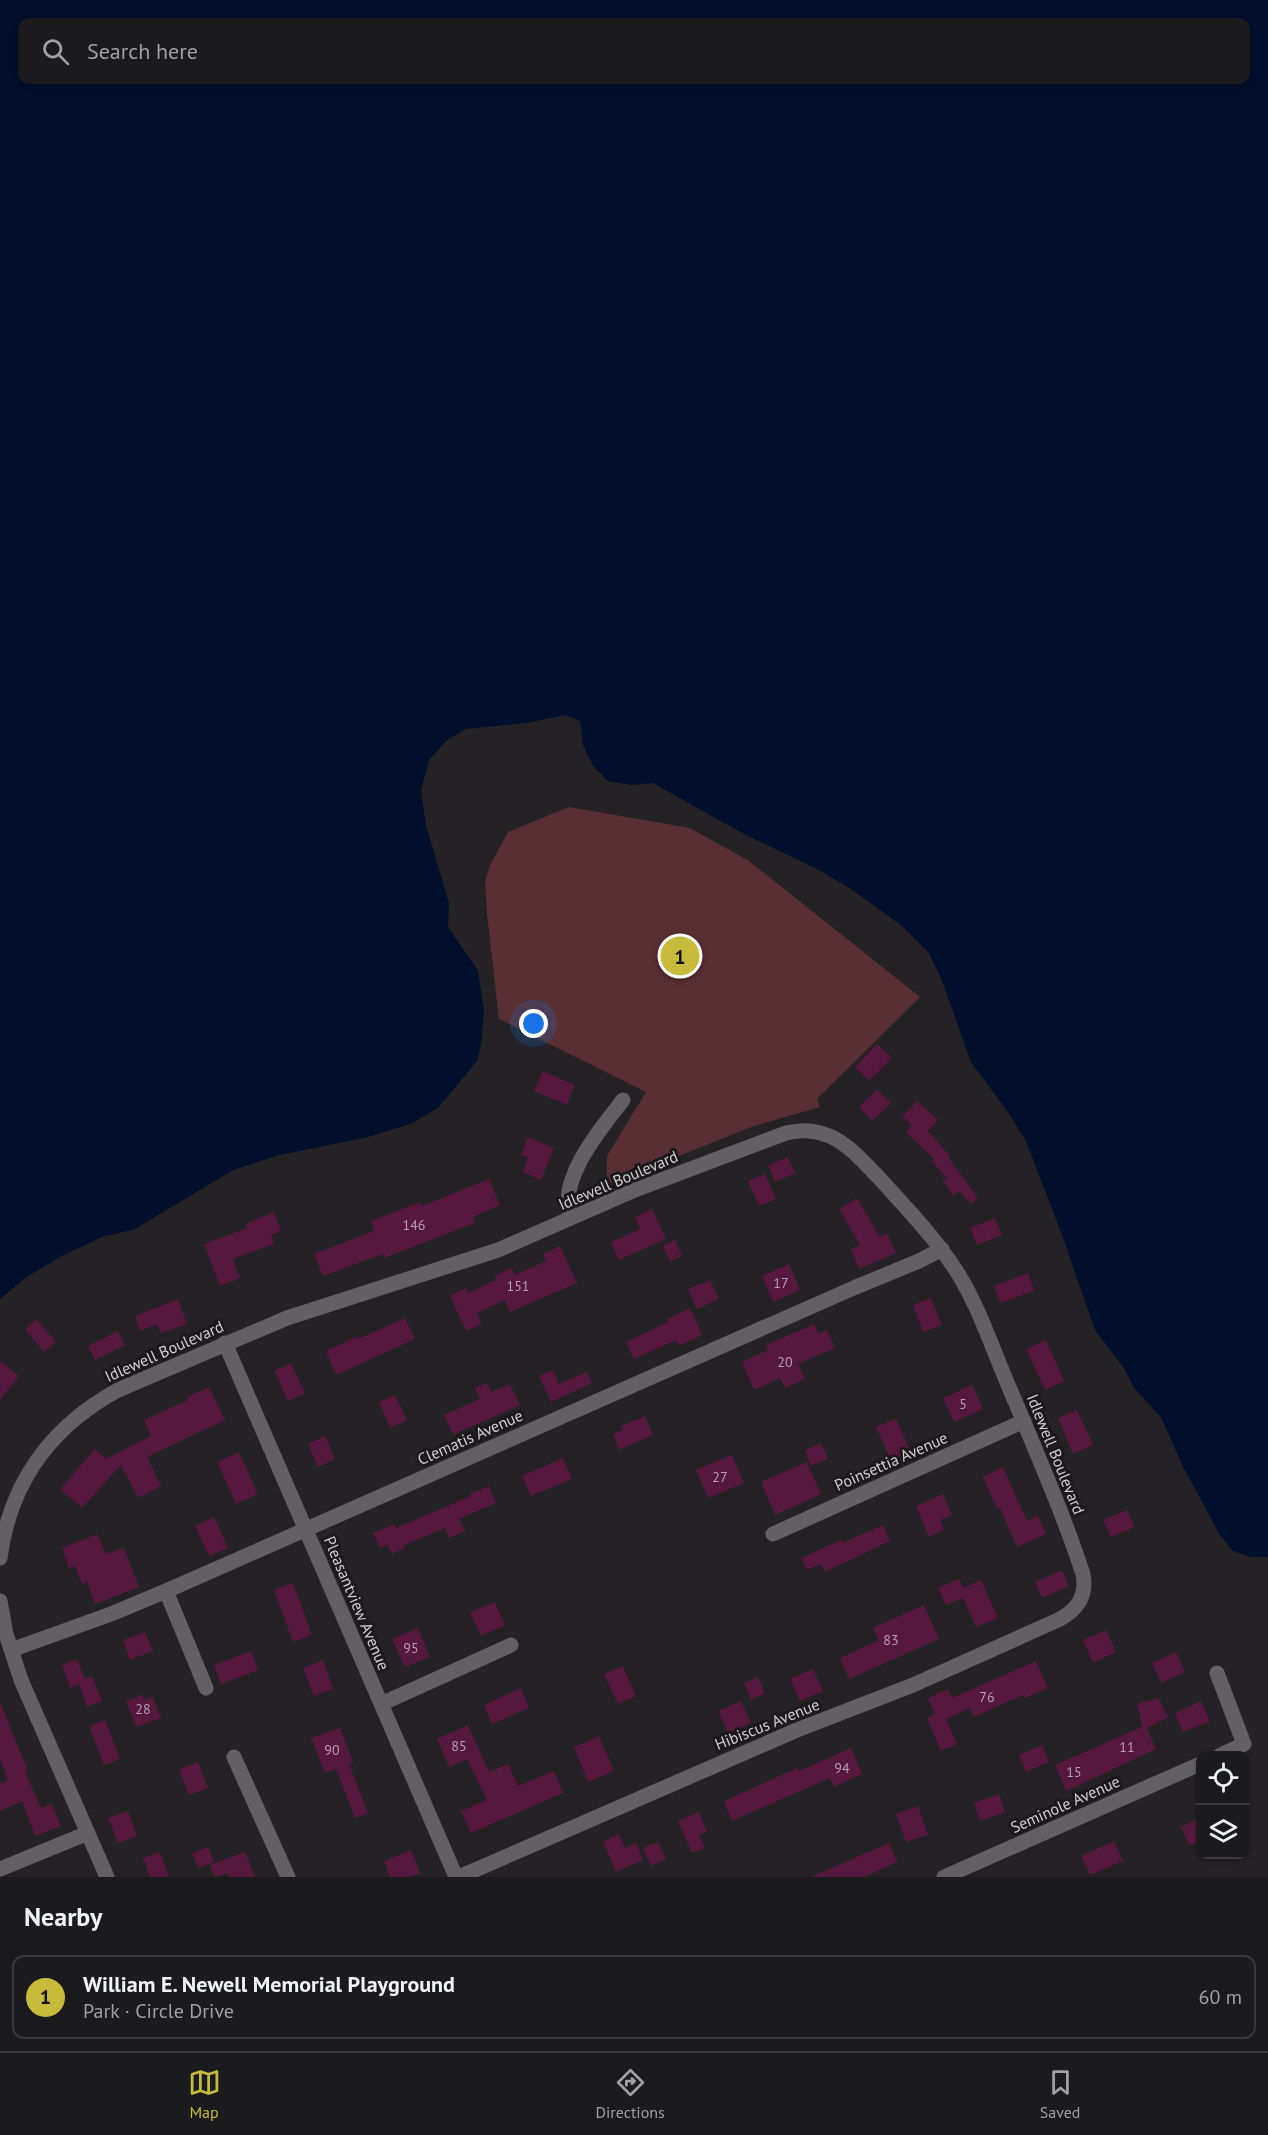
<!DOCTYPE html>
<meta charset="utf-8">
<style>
:root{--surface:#1b1a1c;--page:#242325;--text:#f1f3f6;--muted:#a0a1a3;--line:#39383b;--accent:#c7bb3c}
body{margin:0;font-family:"PT Sans",sans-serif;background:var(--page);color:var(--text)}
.controls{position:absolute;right:18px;bottom:18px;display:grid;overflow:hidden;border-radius:12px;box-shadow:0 2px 4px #0004}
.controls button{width:54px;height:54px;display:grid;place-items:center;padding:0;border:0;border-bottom:2px solid var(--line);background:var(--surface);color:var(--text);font:30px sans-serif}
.you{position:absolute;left:534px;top:1024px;width:21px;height:21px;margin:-15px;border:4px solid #fff;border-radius:50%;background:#1a73e8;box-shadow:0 0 0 9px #1a73e833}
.badge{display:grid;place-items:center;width:39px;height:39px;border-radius:50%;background:var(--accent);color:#111;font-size:20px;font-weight:700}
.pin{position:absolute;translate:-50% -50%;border:3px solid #fff;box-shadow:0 2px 6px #0006}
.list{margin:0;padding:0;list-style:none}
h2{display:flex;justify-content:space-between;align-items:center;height:78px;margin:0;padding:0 24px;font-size:26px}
h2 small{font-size:20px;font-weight:400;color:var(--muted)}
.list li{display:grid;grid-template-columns:39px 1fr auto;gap:18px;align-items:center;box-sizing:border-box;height:84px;margin:0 12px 12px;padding:0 12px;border:2px solid var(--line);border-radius:12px}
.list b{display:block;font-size:22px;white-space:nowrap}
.list p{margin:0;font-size:20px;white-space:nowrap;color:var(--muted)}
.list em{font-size:20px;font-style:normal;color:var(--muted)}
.icon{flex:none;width:33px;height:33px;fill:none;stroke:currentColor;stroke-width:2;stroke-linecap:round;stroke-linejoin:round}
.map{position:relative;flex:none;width:1268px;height:1877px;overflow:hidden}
.search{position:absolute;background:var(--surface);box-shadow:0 2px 4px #0004;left:18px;right:18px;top:18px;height:66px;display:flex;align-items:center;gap:15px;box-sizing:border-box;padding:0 21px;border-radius:12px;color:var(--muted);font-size:22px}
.sheet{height:174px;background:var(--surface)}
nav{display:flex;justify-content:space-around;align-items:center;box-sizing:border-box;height:84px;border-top:2px solid var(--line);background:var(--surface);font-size:16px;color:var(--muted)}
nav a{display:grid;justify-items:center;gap:3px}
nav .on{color:var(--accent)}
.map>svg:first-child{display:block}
.green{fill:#5a2f33}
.water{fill:#000f2b;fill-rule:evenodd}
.building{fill:#57183f}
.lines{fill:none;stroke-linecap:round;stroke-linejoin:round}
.minor{stroke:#626063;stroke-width:15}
.labels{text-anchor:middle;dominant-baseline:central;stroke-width:6;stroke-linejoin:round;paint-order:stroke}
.number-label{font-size:14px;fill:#b3a2ad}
.street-label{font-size:16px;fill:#d2d0d2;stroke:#1b191b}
</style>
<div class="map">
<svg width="1268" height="1877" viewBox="0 0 1268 1877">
<rect width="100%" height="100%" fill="#242225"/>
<path class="green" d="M569 807 690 828 749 861 920 997 817 1099 820 1107 751 1127 607 1185V1156L646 1092 499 1019 487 914 485 882 490 865 508 832Z"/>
<path class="water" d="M0 0H1268V1557H1251L1233 1551 1220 1535 1183 1467 1161 1417 1135 1389 1124 1368 1095 1330 1062 1235 1026 1141 1008 1112 971 1062 941 978 929 953 902 926 851 889 817 869 742 833 653 783 632 785 608 781 593 766 583 745 580 721 566 715 526 723 466 729 447 740 429 760 421 790 426 826 449 903 448 927 478 971 484 1011 481 1044 477 1061 438 1108 410 1124 368 1137 280 1155 233 1170 133 1230 104 1236 60 1257 25 1278 0 1299ZM22 22H1246V80H22Z"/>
<path class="building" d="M877 1044 892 1058 869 1081 855 1067Z
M543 1071 575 1085 567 1105 534 1091Z
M877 1089 891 1103 872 1121 859 1107Z
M917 1101 938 1120 928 1131 951 1157 949 1158 978 1198 971 1204 959 1191 953 1196 943 1181 947 1178 931 1161 934 1159 906 1132 912 1125 902 1117Z
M528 1137 554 1148 541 1180 523 1172 528 1158 521 1155Z
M788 1157 795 1173 775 1182 768 1165Z
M765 1174 776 1199 759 1206 748 1181Z
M489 1179 500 1205 473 1217 475 1223 384 1258 383 1254 323 1276 314 1254 374 1231 371 1221 420 1202 422 1206Z
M857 1198 880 1237 887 1233 896 1253 859 1269 851 1249 860 1245 839 1209Z
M652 1209 666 1239 619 1260 611 1242 640 1229 635 1217Z
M274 1212 281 1231 271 1235 274 1244 233 1259 240 1278 220 1286 204 1244 247 1228 245 1224Z
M995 1218 1002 1235 977 1245 970 1228Z
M675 1240 682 1256 670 1262 663 1246Z
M560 1246 577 1283 510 1312 505 1300 477 1313 482 1324 466 1331 450 1296 466 1288 468 1293 496 1280 494 1276 511 1268 515 1275 546 1261 543 1254Z
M789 1264 800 1290 773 1302 762 1276Z
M1028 1273 1034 1291 1000 1303 994 1286Z
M710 1280 719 1299 697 1309 688 1289Z
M931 1298 942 1325 923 1332 913 1305Z
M178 1299 187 1324 161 1333 157 1324 140 1331 135 1316Z
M690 1308 702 1335 679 1346 676 1340 634 1359 626 1342 668 1322 667 1319Z
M405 1318 415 1339 336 1375 326 1351 356 1337 358 1339Z
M37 1319 56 1342 44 1352 25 1329Z
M814 1324 818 1333 827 1330 835 1348 798 1364 805 1379 785 1388 780 1378 754 1390 742 1362 768 1350 766 1345Z
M118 1331 125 1345 95 1360 88 1346Z
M1046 1340 1064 1381 1045 1390 1026 1349Z
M0 1361 19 1376 0 1400Z
M291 1363 305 1393 288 1401 274 1371Z
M553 1370 559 1384 587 1372 592 1383 551 1402 539 1376Z
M487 1383 491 1392 510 1384 520 1405 453 1435 444 1415 480 1399 475 1388Z
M972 1385 983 1409 954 1422 943 1398Z
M209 1387 225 1420 147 1457 161 1486 138 1498 121 1465 82 1508 60 1489 95 1449 106 1459 151 1436 144 1420 188 1400 187 1397Z
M395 1395 407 1420 390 1428 379 1402Z
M1077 1410 1093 1445 1073 1454 1058 1418Z
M645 1416 653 1435 619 1450 613 1434 623 1430 621 1426Z
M896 1419 912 1455 892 1463 876 1427Z
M325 1436 335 1459 318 1467 308 1444Z
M821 1443 828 1459 811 1466 805 1450Z
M239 1452 258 1494 236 1504 217 1462Z
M732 1455 744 1483 708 1498 696 1470Z
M563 1458 572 1479 531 1496 522 1476Z
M807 1462 821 1494 775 1515 761 1482Z
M1003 1467 1027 1521 1038 1516 1046 1534 1017 1547 1000 1508 997 1509 983 1477Z
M489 1486 496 1503 459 1519 465 1531 449 1538 445 1528 404 1545 405 1548 392 1554 387 1545 380 1548 373 1533 395 1524 396 1528 471 1496 470 1494Z
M943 1494 952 1515 940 1520 944 1530 929 1537 916 1506Z
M1127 1510 1135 1527 1111 1537 1103 1520Z
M214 1517 228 1548 209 1556 195 1526Z
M883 1525 890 1541 825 1572 821 1564 807 1570 801 1558 841 1540 842 1543Z
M97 1534 106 1554 124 1548 139 1587 95 1604 87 1582 82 1584 75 1566 69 1568 62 1548Z
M1062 1570 1069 1586 1042 1598 1035 1582Z
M959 1579 963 1588 981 1580 998 1618 976 1627 963 1598 946 1605 938 1588Z
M293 1583 312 1635 293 1642 274 1590Z
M495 1602 505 1625 481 1636 470 1612Z
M924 1605 939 1639 849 1679 840 1658 879 1640 873 1628Z
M418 1628 430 1657 405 1667 392 1639Z
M1106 1630 1116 1652 1093 1663 1083 1640Z
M145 1632 153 1651 130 1660 123 1640Z
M251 1651 258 1670 221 1684 214 1665Z
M1176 1652 1185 1672 1161 1683 1152 1663Z
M77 1659 85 1679 92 1676 102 1701 87 1707 79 1684 70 1688 62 1665Z
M323 1660 333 1689 314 1696 303 1668Z
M1036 1661 1048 1688 1025 1698 1023 1695 974 1717 969 1708 946 1719 957 1744 941 1751 927 1718 935 1714 928 1698 948 1689 952 1698Z
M623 1666 636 1696 618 1704 604 1674Z
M813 1669 823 1691 800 1701 790 1679Z
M758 1677 765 1693 751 1700 744 1683Z
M521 1688 529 1708 492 1724 484 1705Z
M142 1695 144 1700 153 1697 161 1718 136 1727 126 1701Z
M1158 1698 1168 1717 1147 1728 1156 1749 1066 1791 1055 1765 1142 1727 1137 1704Z
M741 1701 751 1723 728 1733 718 1711Z
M1201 1701 1210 1721 1183 1732 1175 1713Z
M0 1702 28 1771 25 1772 41 1808 52 1804 61 1826 35 1836 22 1801 0 1811V1784L8 1780 0 1759Z
M105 1720 120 1759 104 1765 89 1726Z
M468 1725 489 1772 508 1764 518 1786 554 1771 563 1793 471 1833 461 1811 487 1800 467 1759 449 1767 437 1739Z
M340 1728 353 1762 349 1764 368 1813 355 1818 336 1769 325 1773 311 1738Z
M599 1736 614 1771 588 1782 574 1747Z
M1042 1745 1049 1762 1026 1772 1019 1755Z
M851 1748 862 1774 834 1787 830 1778 732 1821 724 1801 797 1768 799 1771Z
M198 1762 208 1788 189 1795 179 1769Z
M999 1794 1005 1812 980 1821 974 1803Z
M918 1806 928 1835 906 1842 896 1814Z
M128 1811 137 1836 118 1843 108 1818Z
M699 1812 707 1832 699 1835 705 1848 692 1853 678 1821Z
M1200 1818V1841L1189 1845 1181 1827Z
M619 1834 625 1848 636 1843 643 1860 616 1872 603 1842Z
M1114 1841 1123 1861 1090 1875 1081 1856Z
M658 1842 666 1859 651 1866 643 1848Z
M889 1843 897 1862 864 1877H811Z
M208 1847 214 1862 198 1868 192 1853Z
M411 1850 420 1873 409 1877H390L384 1861Z
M160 1852 169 1877H150L143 1858Z
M245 1852 255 1877H229L227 1873 215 1877 210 1865Z"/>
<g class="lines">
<path class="minor" d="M571 1218C556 1181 601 1128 623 1100
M225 1343 456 1877
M773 1534 1024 1421
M0 1558C10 1482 52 1426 118 1390L287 1318 498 1250 635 1190 786 1133C830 1122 853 1151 881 1180 909 1211 937 1240 959 1275 980 1310 993 1350 1009 1387 1035 1449 1062 1510 1083 1574 1087 1596 1078 1610 1058 1620L913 1685 797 1730 459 1877
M166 1591 206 1688
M0 1601 6 1634 21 1680 107 1877
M11 1650 111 1614 166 1591 856 1287 919 1261 942 1249
M1217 1673 1244 1744 1219 1756
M381 1704 511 1645
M234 1757 288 1877
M0 1869 88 1833
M944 1877 1200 1764"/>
</g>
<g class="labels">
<g class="number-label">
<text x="414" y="1225">146</text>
<text x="781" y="1283">17</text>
<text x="518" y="1286">151</text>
<text x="785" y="1362">20</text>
<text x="963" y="1404">5</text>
<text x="720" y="1477">27</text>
<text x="891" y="1640">83</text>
<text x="411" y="1648">95</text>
<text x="987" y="1697">76</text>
<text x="143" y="1709">28</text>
<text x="459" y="1746">85</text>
<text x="1127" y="1747">11</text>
<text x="332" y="1750">90</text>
<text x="842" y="1768">94</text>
<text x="1074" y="1772">15</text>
</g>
<g class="street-label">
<text transform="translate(618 1180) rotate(-23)">Idlewell Boulevard</text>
<text transform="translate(164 1351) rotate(-24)">Idlewell Boulevard</text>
<text transform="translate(470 1437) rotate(-24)">Clematis Avenue</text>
<text transform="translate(1056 1454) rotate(68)">Idlewell Boulevard</text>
<text transform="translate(891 1461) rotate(-24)">Poinsettia Avenue</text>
<text transform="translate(357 1603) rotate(67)">Pleasantview Avenue</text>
<text transform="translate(767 1724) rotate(-22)">Hibiscus Avenue</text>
<text transform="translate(1065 1804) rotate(-24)">Seminole Avenue</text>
</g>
</g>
</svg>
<div class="controls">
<button><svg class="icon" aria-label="locate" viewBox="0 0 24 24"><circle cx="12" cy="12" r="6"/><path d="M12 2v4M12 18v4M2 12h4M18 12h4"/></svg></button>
<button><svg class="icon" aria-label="layers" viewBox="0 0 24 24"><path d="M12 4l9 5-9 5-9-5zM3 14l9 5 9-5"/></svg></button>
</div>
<div class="you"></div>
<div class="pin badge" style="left:680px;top:956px">1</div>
<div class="search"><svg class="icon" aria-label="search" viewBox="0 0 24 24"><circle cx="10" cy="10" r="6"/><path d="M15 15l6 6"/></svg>Search here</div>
</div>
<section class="sheet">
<h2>Nearby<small></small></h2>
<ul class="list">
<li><span class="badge">1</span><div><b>William E. Newell Memorial Playground</b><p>Park · Circle Drive</p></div><em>60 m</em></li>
</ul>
</section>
<nav>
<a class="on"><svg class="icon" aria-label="map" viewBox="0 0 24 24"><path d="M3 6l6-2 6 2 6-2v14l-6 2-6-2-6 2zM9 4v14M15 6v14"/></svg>Map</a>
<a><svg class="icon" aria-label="directions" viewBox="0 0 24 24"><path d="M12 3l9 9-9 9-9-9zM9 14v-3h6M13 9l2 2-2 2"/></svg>Directions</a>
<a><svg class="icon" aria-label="saved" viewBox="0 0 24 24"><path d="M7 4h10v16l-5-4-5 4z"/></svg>Saved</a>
</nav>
